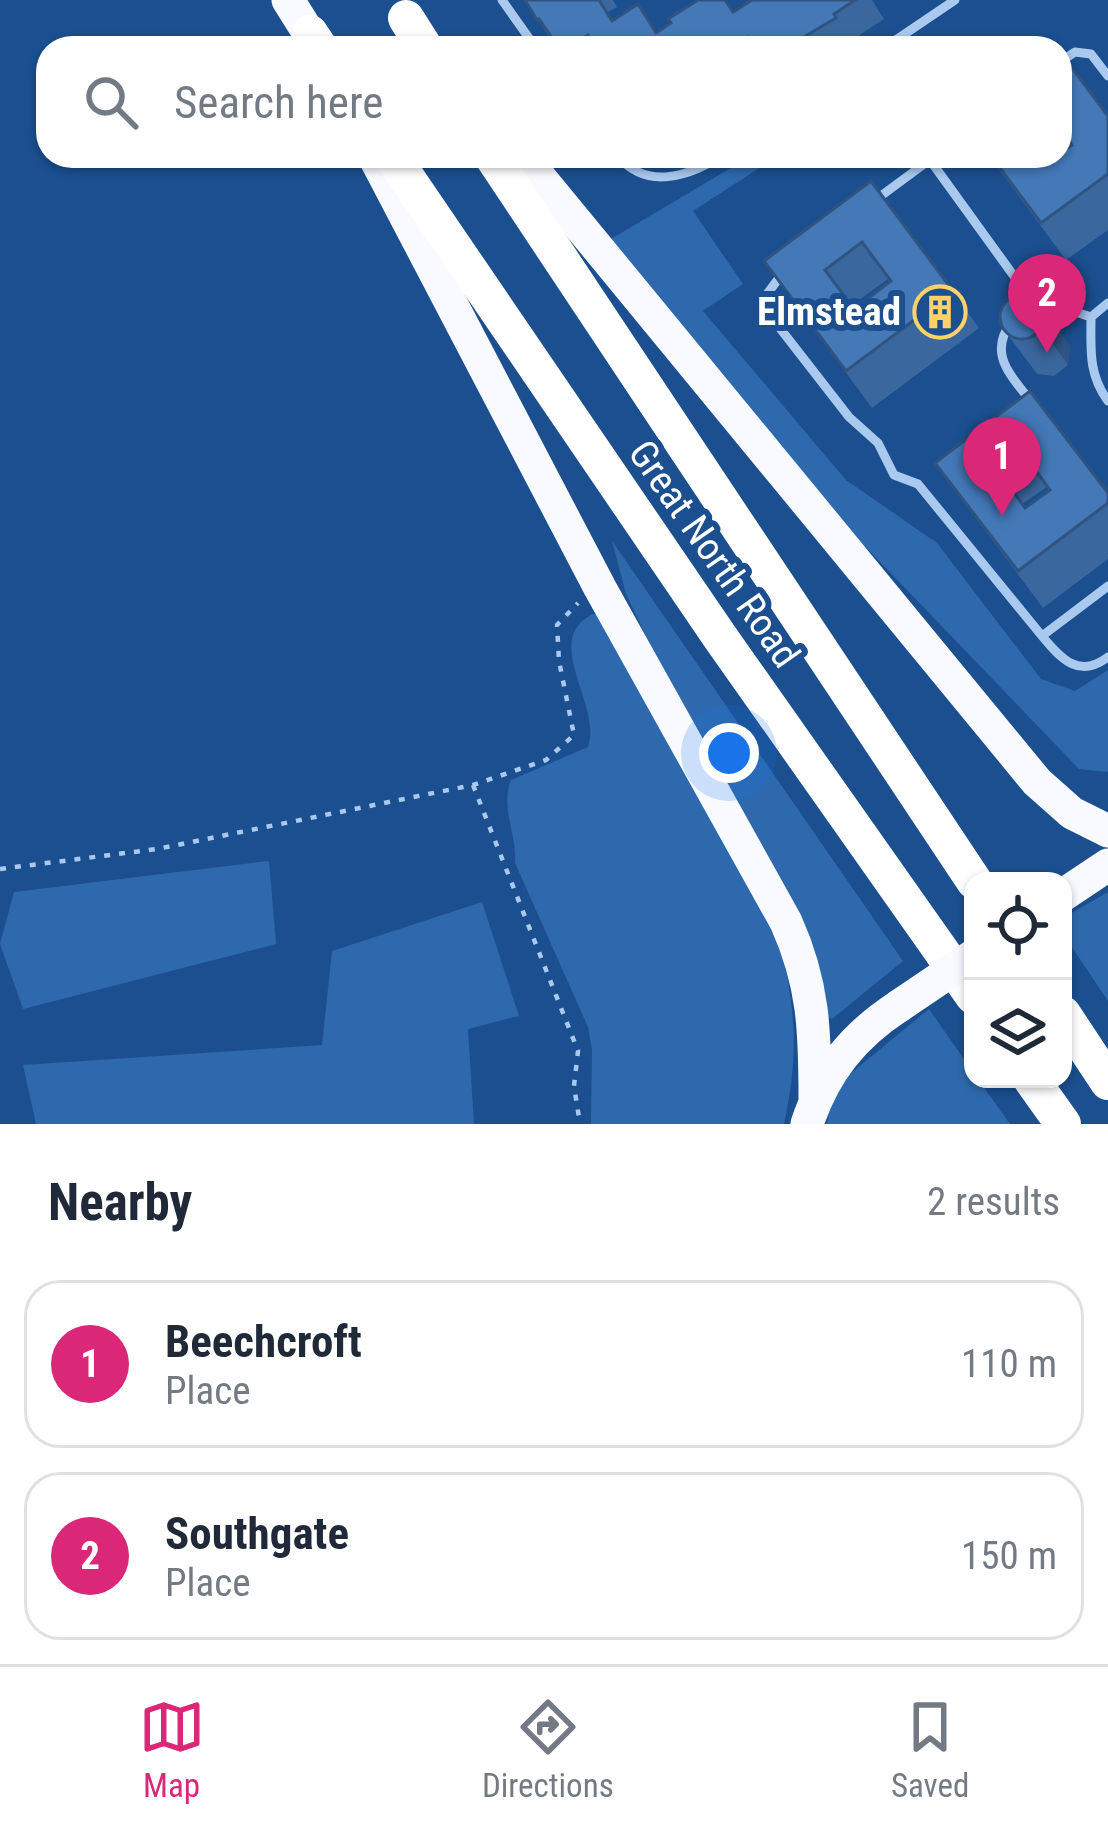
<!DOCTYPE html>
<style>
:root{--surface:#fff;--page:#f6f6f7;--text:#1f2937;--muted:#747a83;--line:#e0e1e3;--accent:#db2777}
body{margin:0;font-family:"Roboto Condensed",sans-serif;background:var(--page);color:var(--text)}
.controls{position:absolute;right:36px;bottom:36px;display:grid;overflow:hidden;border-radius:24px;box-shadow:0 3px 9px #0004}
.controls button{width:108px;height:108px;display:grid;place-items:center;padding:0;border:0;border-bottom:3px solid var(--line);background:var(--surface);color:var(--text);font:60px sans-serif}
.you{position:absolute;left:729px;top:753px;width:42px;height:42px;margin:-30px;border:9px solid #fff;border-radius:50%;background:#1a73e8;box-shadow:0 0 0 18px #1a73e833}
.badge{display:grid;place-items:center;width:78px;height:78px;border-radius:50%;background:var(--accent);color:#fff;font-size:39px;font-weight:700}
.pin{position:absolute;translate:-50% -99px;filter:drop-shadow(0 3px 6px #0008)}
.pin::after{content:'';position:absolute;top:63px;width:42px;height:36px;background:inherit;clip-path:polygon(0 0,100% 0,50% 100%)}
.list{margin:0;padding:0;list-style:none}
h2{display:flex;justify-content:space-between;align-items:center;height:156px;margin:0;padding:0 48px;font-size:51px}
h2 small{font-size:39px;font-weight:400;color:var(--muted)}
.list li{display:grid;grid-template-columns:78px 1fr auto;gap:36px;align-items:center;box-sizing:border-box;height:168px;margin:0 24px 24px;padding:0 24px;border:3px solid var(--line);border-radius:36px}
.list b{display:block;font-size:45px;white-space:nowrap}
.list p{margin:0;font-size:39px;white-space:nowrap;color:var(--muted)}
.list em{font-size:39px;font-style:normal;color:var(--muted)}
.icon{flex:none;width:66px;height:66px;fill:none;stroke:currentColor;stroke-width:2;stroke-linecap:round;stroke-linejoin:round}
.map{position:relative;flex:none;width:1108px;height:1124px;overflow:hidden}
.search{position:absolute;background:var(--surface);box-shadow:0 3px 9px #0004;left:36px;right:36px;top:36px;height:132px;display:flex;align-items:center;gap:30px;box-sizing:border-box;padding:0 42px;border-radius:36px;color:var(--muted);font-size:45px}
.sheet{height:540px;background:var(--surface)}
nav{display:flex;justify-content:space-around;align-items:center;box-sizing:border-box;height:168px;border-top:3px solid var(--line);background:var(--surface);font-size:33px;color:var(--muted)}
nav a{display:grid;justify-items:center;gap:6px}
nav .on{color:var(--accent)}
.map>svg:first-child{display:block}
.green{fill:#2e69ad}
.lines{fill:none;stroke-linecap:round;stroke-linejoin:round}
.path{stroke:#a9c9ee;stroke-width:4.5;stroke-dasharray:6 9;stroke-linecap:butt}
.service{stroke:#a9c9ee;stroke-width:9}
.trunk{stroke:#f8faff;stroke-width:33}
.motorway{stroke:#fff;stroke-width:36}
.trunk-bridge{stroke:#f8faff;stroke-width:33}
.wall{fill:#3a679d;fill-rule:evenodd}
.shaded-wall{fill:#305480}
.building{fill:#4478b7;stroke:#305480;stroke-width:3;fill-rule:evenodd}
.labels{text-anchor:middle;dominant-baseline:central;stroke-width:12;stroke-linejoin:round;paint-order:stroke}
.poi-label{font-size:39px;font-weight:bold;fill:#fff;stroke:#1b4f8f;text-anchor:end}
.street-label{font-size:39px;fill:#fff;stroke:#1b4f8f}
</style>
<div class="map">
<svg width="1108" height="1124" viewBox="0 0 1108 1124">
<rect width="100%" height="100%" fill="#1b4f8f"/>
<path class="green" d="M751 156H778L693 211 743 284 703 311 846 480 937 543 1041 679 1075 691 1108 670V772L1079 769 858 539 611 239Z
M612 541 903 961 832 1019 827 1017 626 594Z
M593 614 600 615 780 943C796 1011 799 1055 784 1124H591L592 1050 588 1027 515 863C517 834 500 807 511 780L588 747C603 705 540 640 593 614Z
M269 861 276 944 23 1009 0 944 14 892Z
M1108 892V1001L1063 934V918Z
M482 902 519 1016 468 1029 474 1124H36L23 1065 322 1045 332 951Z
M929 1009 973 1072V1079H978L1010 1124H827L833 1088Z"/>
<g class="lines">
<path class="path" d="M473 785 578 1051 574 1086 580 1124
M0 869 157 849 473 785 546 760 574 735 559 661 557 625 578 603"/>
<path class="service" d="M502 0 536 48
M884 48 955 0
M1060 62 1075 52 1091 54 1108 76
M618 156C646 190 688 177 721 156
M930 160 1029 297 1091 317
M874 201 935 156
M785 270 767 294 772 318 849 417 878 443 894 475 918 484 1042 636 1108 586
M1091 317C1091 349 1088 374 1108 401
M1091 317 1108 303
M1012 321C988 353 1009 373 1029 399
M1042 636C1061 659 1079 679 1108 657"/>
<path class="trunk" d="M288 0 318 48
M374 156 600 588 786 922C814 984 815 1032 815 1099
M522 156 1037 782 1072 813 1108 831
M1063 895 1108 865
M807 1124C824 1072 853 1036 899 1006"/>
<path class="motorway" d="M406 18 425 48
M310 33 320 48
M392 156 720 637 973 996
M492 156 974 881
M1063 1014 1108 1082
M1031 1079 1063 1124"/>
<path class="trunk-bridge" d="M899 1006 973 956"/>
</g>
<path class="wall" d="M525 0H613L617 7 608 12 613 20 657 32 725 0 734 12 752 0H872L884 19 852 40 854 44 846 48H559L557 45 555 46Z
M1060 52 1108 116V230L1066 260 989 156H1048L1044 159 1047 162 1072 145 1069 141 1060 148Z
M871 181 979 328 872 408 764 261ZM888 279 890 282 854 309 851 306Z
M1015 294 1070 346 1068 365 1054 376 1037 374 999 323Z
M1030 391 1108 493V559L1043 608 935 463ZM1047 487 1050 490 1025 508 1022 504Z"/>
<path class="shaded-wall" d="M1044 310 1070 346 1068 365 1042 328Z"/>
<path class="building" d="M525 0H599L612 21 638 4 656 33 671 23 668 19 698 0H725L733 12 752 0H855L834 14 836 18 785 48H755L748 37 731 48H688L682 39 667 48H597L588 35 568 48H559L539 19 537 20Z
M1060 52 1108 116V174L1041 223 991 156H1042L1047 162 1056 156H1060V153L1072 145 1060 128Z
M871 181 953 291 846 371 764 261ZM862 242 891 281 854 309 825 270Z
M1000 317a22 22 0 1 1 44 0a22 22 0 1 1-44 0Z
M1030 391 1108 493V503L1018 571 935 463ZM1021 450 1050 490 1025 508 996 467Z"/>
<defs>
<g id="building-ring" transform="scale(2.7)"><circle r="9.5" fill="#1b4f8f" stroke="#ffd166" stroke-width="1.5"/><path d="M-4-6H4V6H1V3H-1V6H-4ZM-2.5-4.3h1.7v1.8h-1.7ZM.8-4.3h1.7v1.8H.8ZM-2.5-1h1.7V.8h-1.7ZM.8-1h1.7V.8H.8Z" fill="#ffd166"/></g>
</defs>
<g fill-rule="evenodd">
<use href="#building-ring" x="940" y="312"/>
</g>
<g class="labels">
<g class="poi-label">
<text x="901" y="312">Elmstead</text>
</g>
<g class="street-label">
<text transform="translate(714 554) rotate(55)">Great North Road</text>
</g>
</g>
</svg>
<div class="controls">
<button><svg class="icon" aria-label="locate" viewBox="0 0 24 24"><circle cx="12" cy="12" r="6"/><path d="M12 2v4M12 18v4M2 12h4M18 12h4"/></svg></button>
<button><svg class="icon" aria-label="layers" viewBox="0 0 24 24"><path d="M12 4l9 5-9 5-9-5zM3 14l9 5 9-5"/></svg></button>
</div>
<div class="you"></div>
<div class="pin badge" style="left:1002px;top:516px">1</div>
<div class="pin badge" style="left:1047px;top:353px">2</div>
<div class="search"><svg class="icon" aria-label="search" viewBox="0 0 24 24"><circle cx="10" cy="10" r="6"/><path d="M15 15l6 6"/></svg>Search here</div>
</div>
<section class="sheet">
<h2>Nearby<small>2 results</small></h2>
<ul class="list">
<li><span class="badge">1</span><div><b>Beechcroft</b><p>Place</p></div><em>110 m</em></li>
<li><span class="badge">2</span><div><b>Southgate</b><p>Place</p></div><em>150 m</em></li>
</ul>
</section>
<nav>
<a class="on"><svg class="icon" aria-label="map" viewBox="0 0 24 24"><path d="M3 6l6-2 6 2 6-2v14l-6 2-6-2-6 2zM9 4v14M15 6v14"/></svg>Map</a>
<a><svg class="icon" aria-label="directions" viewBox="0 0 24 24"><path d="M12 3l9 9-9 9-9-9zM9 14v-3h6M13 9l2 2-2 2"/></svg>Directions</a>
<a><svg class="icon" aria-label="saved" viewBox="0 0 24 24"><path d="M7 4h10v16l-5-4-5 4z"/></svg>Saved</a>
</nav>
